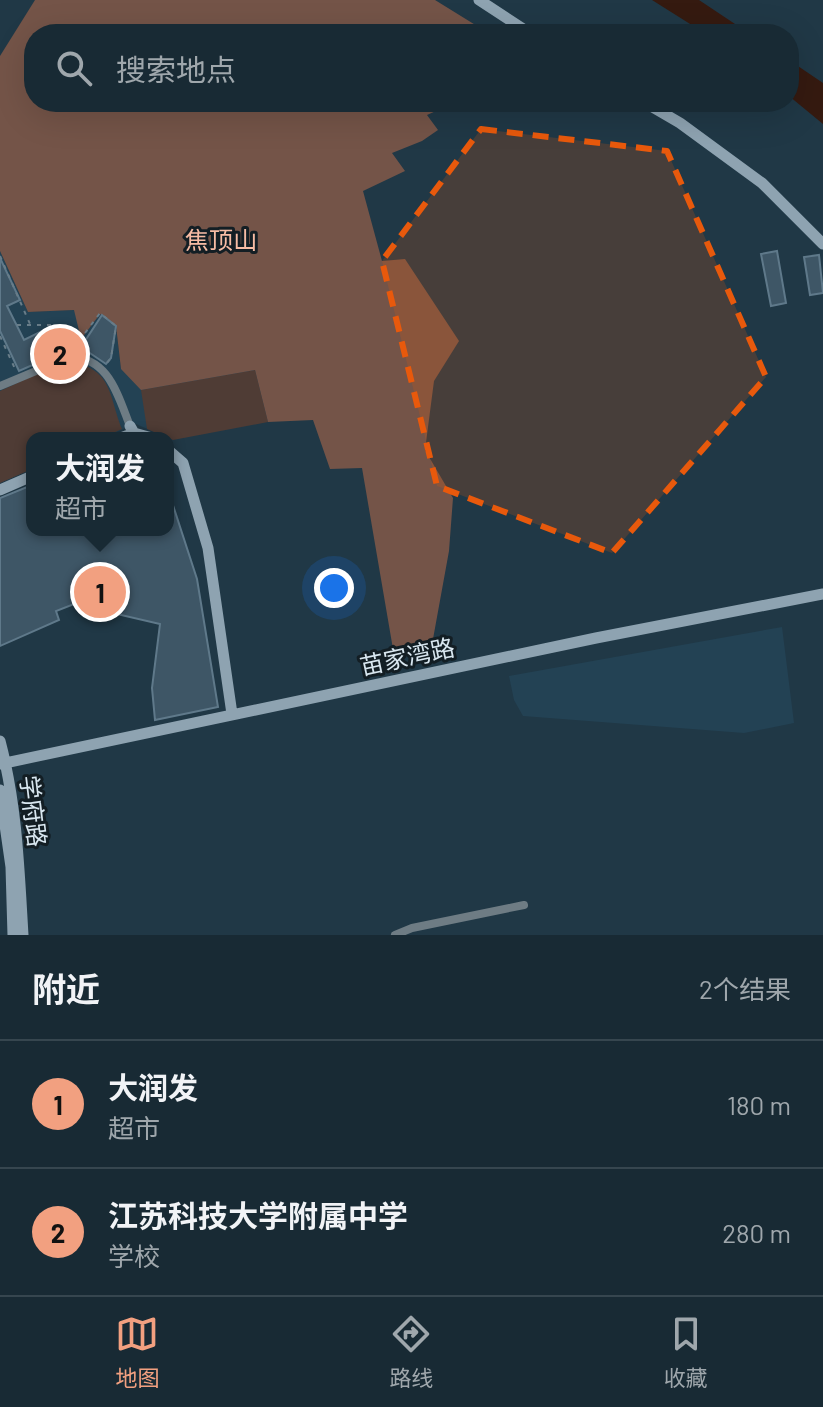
<!DOCTYPE html>
<html lang="zh">
<meta charset="utf-8">
<style>
:root{--surface:#182a34;--page:#253640;--text:#f1f3f6;--muted:#9fa7ac;--line:#36464f;--accent:#f2a080}
body{margin:0;font-family:Barlow,"Noto Sans SC",sans-serif;background:var(--page);color:var(--text)}
.you{position:absolute;left:334px;top:588px;width:28px;height:28px;margin:-20px;border:6px solid #fff;border-radius:50%;background:#1a73e8;box-shadow:0 0 0 12px #1a73e833}
.badge{display:grid;place-items:center;width:52px;height:52px;border-radius:50%;background:var(--accent);color:#111;font-size:26px;font-weight:700}
.pin{position:absolute;translate:-50% -50%;border:4px solid #fff;box-shadow:0 2px 8px #0006}
.popup{position:absolute;left:26px;top:432px;width:148px;height:104px;box-sizing:border-box;display:grid;place-content:center;border-radius:16px;background:var(--surface);filter:drop-shadow(0 2px 6px #0005);font-size:26px;white-space:nowrap;color:var(--muted)}
.popup b{font-size:30px;color:var(--text)}
.popup::after{content:'';position:absolute;left:50%;top:100%;margin-left:-16px;border:16px solid transparent;border-top-color:var(--surface)}
.list{margin:0;padding:0;list-style:none}
h2{display:flex;justify-content:space-between;align-items:center;height:104px;margin:0;padding:0 32px;font-size:34px}
h2 small{font-size:26px;font-weight:400;color:var(--muted)}
.list li{display:grid;grid-template-columns:52px 1fr auto;gap:24px;align-items:center;box-sizing:border-box;height:128px;padding:0 32px;border-top:2px solid var(--line)}
.list b{display:block;font-size:30px;white-space:nowrap}
.list p{margin:0;font-size:26px;white-space:nowrap;color:var(--muted)}
.list em{font-size:26px;font-style:normal;color:var(--muted)}
.icon{flex:none;width:44px;height:44px;fill:none;stroke:currentColor;stroke-width:2;stroke-linecap:round;stroke-linejoin:round}
.map{position:relative;flex:none;width:823px;height:935px;overflow:hidden}
.search{position:absolute;background:var(--surface);box-shadow:0 8px 32px #0002;left:24px;right:24px;top:24px;height:88px;display:flex;align-items:center;gap:20px;box-sizing:border-box;padding:0 28px;border-radius:32px;color:var(--muted);font-size:30px}
.sheet{height:360px;background:var(--surface)}
nav{display:flex;justify-content:space-around;align-items:center;box-sizing:border-box;height:112px;border-top:2px solid var(--line);background:var(--surface);font-size:22px;color:var(--muted)}
nav a{display:grid;justify-items:center;gap:4px}
nav .on{color:var(--accent)}
.map>svg:first-child{display:block}
.built{fill:#234254}
.green{fill:#4f3c35}
.forest{fill:#745448}
.water{fill:#351a10}
.building{fill:#3e5666;stroke:#5f798a;stroke-width:2}
.lines{fill:none;stroke-linecap:round;stroke-linejoin:round}
.path{stroke:#697d89;stroke-width:2;stroke-dasharray:4 6;stroke-linecap:butt}
.street{stroke:#6e7c84;stroke-width:8}
.secondary{stroke:#8ea3b1;stroke-width:11}
.marked{fill:#e8590c;fill-opacity:0.2;stroke:#e8590c;stroke-width:6;stroke-dasharray:16 10;stroke-linejoin:round}
.labels{text-anchor:middle;dominant-baseline:central;stroke-width:6;stroke-linejoin:round;paint-order:stroke}
.park-label{font-size:24px;fill:#f7bca4;stroke:#131e24}
.street-label{font-size:24px;fill:#d9e7f0;stroke:#131e24}
</style>
<div class="map">
<svg width="823" height="935" viewBox="0 0 823 935">
<rect width="100%" height="100%" fill="#203846"/>
<path class="built" d="M0 251 28 312 74 310 100 313 116 326 121 369 255 370 173 440 136 424 102 438H32V469L0 483Z
M782 627 794 723 744 733 523 716 514 700 509 676Z"/>
<path class="green" d="M71 362C113 369 109 397 122 429L102 438H32V469L0 483V391L54 366Z
M255 370 268 422 173 440 147 429 141 390Z"/>
<path class="forest" d="M35 0H435L490 34H34V102H456L427 115 438 130 422 141 392 153 405 171 363 191 382 261 405 259 459 341 434 381 425 450 453 498 449 551 429 661 393 649 362 468 330 469 313 420 268 422 255 370 141 390 121 369 116 326 100 314 81 339 74 310 28 312 0 251V56Z"/>
<path class="water" d="M652 0H699L750 34H706Z
M789 60 823 83V124L789 96Z"/>
<path class="building" d="M777 251 786 303 771 306 761 254Z
M819 255 823 293 810 295 804 257Z
M0 258 20 300 7 306 24 340 48 328 60 353 19 371 0 331Z
M102 315 116 326 111 358 106 364 81 347Z
M32 485V530H168L169 493 197 579 218 707 155 720 152 688 160 624 74 604 56 611 59 620 0 646V498Z"/>
<g class="lines">
<path class="path" d="M0 256 30 324
M17 325H51L64 351
M0 336 16 371
M73 349 100 313 116 326 111 358 106 364"/>
<path class="street" d="M0 386 67 358C108 354 118 396 130 426
M395 935 412 928 524 905"/>
<path class="secondary" d="M479 0 531 34
M644 102 680 123 762 183 823 244
M134 433 152 438
M121 438 134 433 130 426
M168 450 183 463 208 548 232 714
M0 490 32 476
M0 741C17 805 19 869 23 935
M0 764 596 638 823 594
M0 790 11 867 13 935"/>
</g>
<path class="marked" d="M481 129 667 151 766 377 612 553 437 486 382 261Z"/>
<g class="labels">
<g class="park-label">
<text x="221" y="239">焦顶山</text>
</g>
<g class="street-label">
<text transform="translate(407 656) rotate(-12)">苗家湾路</text>
<text transform="translate(34 811) rotate(83)">学府路</text>
</g>
</g>
</svg>
<div class="you"></div>
<div class="pin badge" style="left:100px;top:592px">1</div>
<div class="popup"><b>大润发</b>超市</div>
<div class="pin badge" style="left:60px;top:354px">2</div>
<div class="search"><svg class="icon" aria-label="search" viewBox="0 0 24 24"><circle cx="10" cy="10" r="6"/><path d="M15 15l6 6"/></svg>搜索地点</div>
</div>
<section class="sheet">
<h2>附近<small>2个结果</small></h2>
<ul class="list">
<li><span class="badge">1</span><div><b>大润发</b><p>超市</p></div><em>180 m</em></li>
<li><span class="badge">2</span><div><b>江苏科技大学附属中学</b><p>学校</p></div><em>280 m</em></li>
</ul>
</section>
<nav>
<a class="on"><svg class="icon" aria-label="map" viewBox="0 0 24 24"><path d="M3 6l6-2 6 2 6-2v14l-6 2-6-2-6 2zM9 4v14M15 6v14"/></svg>地图</a>
<a><svg class="icon" aria-label="directions" viewBox="0 0 24 24"><path d="M12 3l9 9-9 9-9-9zM9 14v-3h6M13 9l2 2-2 2"/></svg>路线</a>
<a><svg class="icon" aria-label="saved" viewBox="0 0 24 24"><path d="M7 4h10v16l-5-4-5 4z"/></svg>收藏</a>
</nav>
